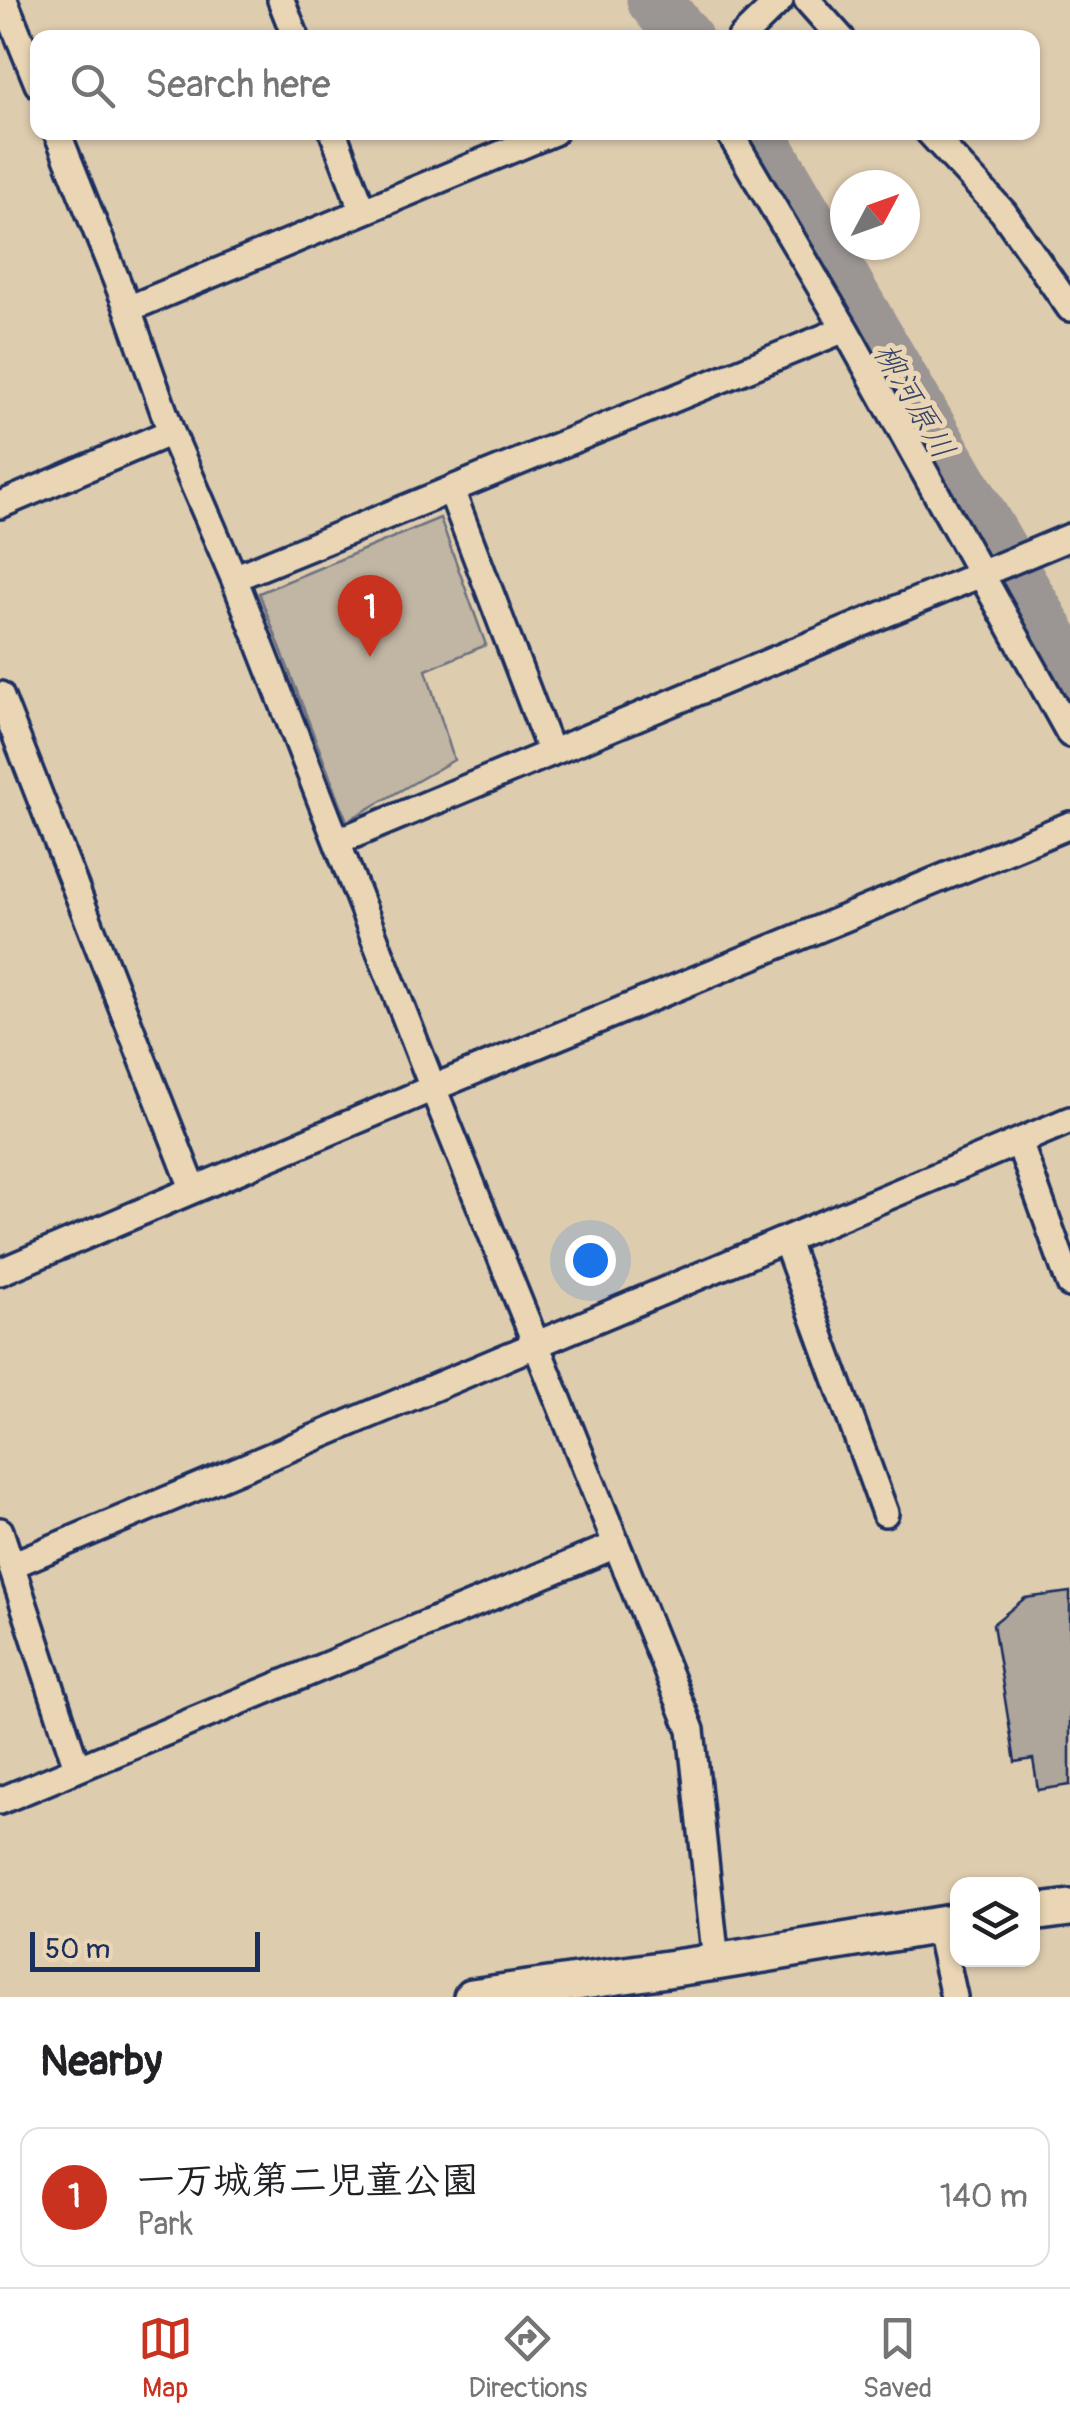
<!DOCTYPE html>
<meta charset="utf-8">
<style>
:root{--surface:#fff;--page:#f6f6f6;--text:#202124;--muted:#757577;--line:#e0e0e0;--accent:#c8321e}
body{margin:0;font-family:Pangolin,"Klee One",sans-serif;background:var(--page);color:var(--text)}
.controls{position:absolute;right:30px;bottom:30px;display:grid;overflow:hidden;border-radius:20px;box-shadow:0 2px 8px #0004}
.controls button{width:90px;height:90px;display:grid;place-items:center;padding:0;border:0;border-bottom:2px solid var(--line);background:var(--surface);color:var(--text);font:50px sans-serif}
.compass{position:absolute;left:830px;top:170px;width:90px;height:90px;border-radius:50%;background:var(--surface);box-shadow:0 2px 8px #0004;rotate:49deg}
.scale{position:absolute;left:30px;bottom:25px;width:230px;box-sizing:border-box;padding-left:10px;border:5px solid #1b2f5e;border-top:0;font-size:28px;line-height:35px;white-space:nowrap;color:#1b2f5e;-webkit-text-stroke:8px #ead6b4;paint-order:stroke}
.you{position:absolute;left:590px;top:1260px;width:35px;height:35px;margin:-25px;border:8px solid #fff;border-radius:50%;background:#1a73e8;box-shadow:0 0 0 15px #1a73e833}
.badge{display:grid;place-items:center;width:65px;height:65px;border-radius:50%;background:var(--accent);color:#fff;font-size:32px;font-weight:700}
.pin{position:absolute;translate:-50% -82px;filter:drop-shadow(0 2px 5px #0008)}
.pin::after{content:'';position:absolute;top:52px;width:35px;height:30px;background:inherit;clip-path:polygon(0 0,100% 0,50% 100%)}
.list{margin:0;padding:0;list-style:none}
h2{display:flex;justify-content:space-between;align-items:center;height:130px;margin:0;padding:0 40px;font-size:42px}
h2 small{font-size:32px;font-weight:400;color:var(--muted)}
.list li{display:grid;grid-template-columns:65px 1fr auto;gap:30px;align-items:center;box-sizing:border-box;height:140px;margin:0 20px 20px;padding:0 20px;border:2px solid var(--line);border-radius:20px}
.list b{display:block;font-size:38px;white-space:nowrap}
.list p{margin:0;font-size:32px;white-space:nowrap;color:var(--muted)}
.list em{font-size:32px;font-style:normal;color:var(--muted)}
.icon{flex:none;width:55px;height:55px;fill:none;stroke:currentColor;stroke-width:2;stroke-linecap:round;stroke-linejoin:round}
.map{position:relative;flex:none;width:1070px;height:1997px;overflow:hidden}
.search{position:absolute;background:var(--surface);box-shadow:0 2px 8px #0004;left:30px;right:30px;top:30px;height:110px;display:flex;align-items:center;gap:25px;box-sizing:border-box;padding:0 35px;border-radius:20px;color:var(--muted);font-size:38px}
.sheet{height:290px;background:var(--surface)}
nav{display:flex;justify-content:space-around;align-items:center;box-sizing:border-box;height:140px;border-top:2px solid var(--line);background:var(--surface);font-size:28px;color:var(--muted)}
nav a{display:grid;justify-items:center;gap:5px}
nav .on{color:var(--accent)}
.map>svg:first-child{display:block}
.green{fill:#c1b5a3;stroke:#6e7280;stroke-width:2.5}
.lines{fill:none;stroke-linecap:round;stroke-linejoin:round}
.river{stroke:#9b9693;stroke-width:55}
.building{fill:#aea59b;stroke:#1b2f5e;stroke-width:2.5}
.street-casing{stroke:#1b2f5e;stroke-width:32}
.secondary-casing{stroke:#1b2f5e;stroke-width:42}
.street{stroke:#ead6b4;stroke-width:25}
.secondary{stroke:#ead6b4;stroke-width:35}
.labels{text-anchor:middle;dominant-baseline:central;stroke-width:10;stroke-linejoin:round;paint-order:stroke}
.water-label{font-size:32px;font-style:italic;fill:#354469;stroke:#ead6b4}
</style>
<div class="map">
<svg width="1070" height="1997" viewBox="0 0 1070 1997">
<rect width="100%" height="100%" fill="#deccaf"/>
<filter id="ink" filterUnits="userSpaceOnUse"><feTurbulence type="fractalNoise" baseFrequency=".01" numOctaves="2"/><feDisplacementMap in="SourceGraphic" scale="20" xChannelSelector="R" yChannelSelector="G"/><feConvolveMatrix kernelMatrix="1 2 1 2 8 2 1 2 1" color-interpolation-filters="sRGB"/></filter>
<g filter="url(#ink)">
<path class="green" d="M440 518 486 645 426 670 454 760 347 821 259 593Z"/>
<g class="lines">
<path class="river" d="M654 0 685 38
M757 132 1070 670"/>
</g>
<path class="building" d="M1070 1592V1785L1038 1790 1033 1759 1015 1762 993 1624 1025 1598Z"/>
<g class="lines">
<g class="street-casing">
<path id="street" d="M4 0 38 84
M281 0 296 38
M807 0 841 38
M741 38 780 0
M57 132 128 309 171 432 234 578 433 1088 691 1730 716 1962
M333 132 363 211
M729 132 845 329 1070 734
M929 132 1003 212 1070 308
M128 309 554 132
M451 490 551 753
M0 505 171 432
M234 578 845 329
M0 695 193 1188
M339 841 1070 537
M1019 1142 1070 1284
M786 1241 885 1513
M0 1272 433 1088 1070 825
M0 1531 77 1768
M12 1565 1070 1120
M0 1801 616 1545
M938 1925 954 1997"/>
</g>
<g class="secondary-casing">
<path id="secondary" d="M1032 1913 1070 1908
M472 1997 716 1962 958 1922"/>
</g>
<use href="#street" class="street"/>
<use href="#secondary" class="secondary"/>
</g>
</g>
<g class="labels">
<g class="water-label">
<text transform="translate(914 401) rotate(60)">柳河原川</text>
</g>
</g>
</svg>
<div class="controls">
<button><svg class="icon" aria-label="layers" viewBox="0 0 24 24"><path d="M12 4l9 5-9 5-9-5zM3 14l9 5 9-5"/></svg></button>
</div>
<svg class="compass" viewBox="-18 -18 36 36"><path d="M0-13l5 13h-10z" fill="#e53935"/><path d="M0 13l5-13h-10z" fill="#757577"/></svg>
<div class="scale">50 m</div>
<div class="you"></div>
<div class="pin badge" style="left:370px;top:657px">1</div>
<div class="search"><svg class="icon" aria-label="search" viewBox="0 0 24 24"><circle cx="10" cy="10" r="6"/><path d="M15 15l6 6"/></svg>Search here</div>
</div>
<section class="sheet">
<h2>Nearby<small></small></h2>
<ul class="list">
<li><span class="badge">1</span><div><b>一万城第二児童公園</b><p>Park</p></div><em>140 m</em></li>
</ul>
</section>
<nav>
<a class="on"><svg class="icon" aria-label="map" viewBox="0 0 24 24"><path d="M3 6l6-2 6 2 6-2v14l-6 2-6-2-6 2zM9 4v14M15 6v14"/></svg>Map</a>
<a><svg class="icon" aria-label="directions" viewBox="0 0 24 24"><path d="M12 3l9 9-9 9-9-9zM9 14v-3h6M13 9l2 2-2 2"/></svg>Directions</a>
<a><svg class="icon" aria-label="saved" viewBox="0 0 24 24"><path d="M7 4h10v16l-5-4-5 4z"/></svg>Saved</a>
</nav>
